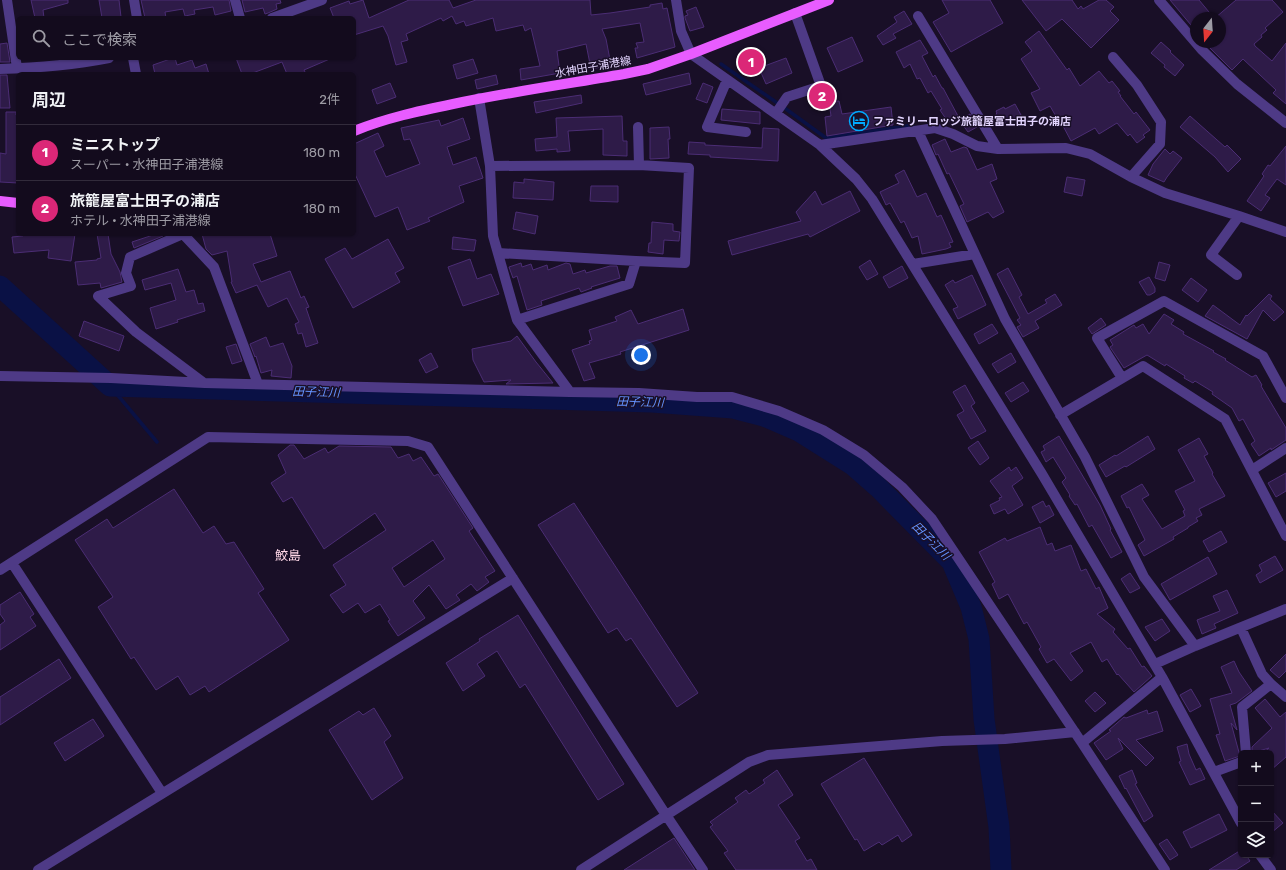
<!DOCTYPE html>
<html lang="ja">
<meta charset="utf-8">
<style>
:root{--surface:#130b1d;--page:#20192a;--text:#f1f3f6;--muted:#9d9ba4;--line:#322b3b;--accent:#db2777}
body{margin:0;font-family:Rubik,"Noto Sans JP",sans-serif;background:var(--page);color:var(--text)}
.controls{position:absolute;right:12px;bottom:12px;display:grid;overflow:hidden;border-radius:6px;box-shadow:0 1px 3px #0004}
.controls button{width:36px;height:36px;display:grid;place-items:center;padding:0;border:0;border-bottom:1px solid var(--line);background:var(--surface);color:var(--text);font:20px sans-serif}
.compass{position:absolute;left:1190px;top:12px;width:36px;height:36px;border-radius:50%;background:var(--surface);box-shadow:0 1px 3px #0004;rotate:197deg}
.you{position:absolute;left:641px;top:355px;width:14px;height:14px;margin:-10px;border:3px solid #fff;border-radius:50%;background:#1a73e8;box-shadow:0 0 0 6px #1a73e833}
.badge{display:grid;place-items:center;width:26px;height:26px;border-radius:50%;background:var(--accent);color:#fff;font-size:13px;font-weight:700}
.pin{position:absolute;translate:-50% -50%;border:2px solid #fff;box-shadow:0 1px 4px #0006}
.list{margin:0;padding:0;list-style:none}
h2{display:flex;justify-content:space-between;align-items:center;height:52px;margin:0;padding:0 16px;font-size:17px}
h2 small{font-size:13px;font-weight:400;color:var(--muted)}
.list li{display:grid;grid-template-columns:26px 1fr auto;gap:12px;align-items:center;box-sizing:border-box;height:56px;padding:0 16px;border-top:1px solid var(--line)}
.list b{display:block;font-size:15px;white-space:nowrap}
.list p{margin:0;font-size:13px;white-space:nowrap;color:var(--muted)}
.list em{font-size:13px;font-style:normal;color:var(--muted)}
.icon{flex:none;width:22px;height:22px;fill:none;stroke:currentColor;stroke-width:2;stroke-linecap:round;stroke-linejoin:round}
.map{position:relative;flex:none;width:1286px;height:870px;overflow:hidden}
.search{position:absolute;background:var(--surface);box-shadow:0 1px 3px #0004;left:16px;top:16px;width:340px;height:44px;display:flex;align-items:center;gap:10px;box-sizing:border-box;padding:0 14px;border-radius:6px;color:var(--muted);font-size:15px}
.panel{position:absolute;background:var(--surface);box-shadow:0 1px 3px #0004;left:16px;top:72px;width:340px;height:164px;border-radius:6px}
.map>svg:first-child{display:block}
.lines{fill:none;stroke-linecap:round;stroke-linejoin:round}
.stream{stroke:#0a1145;stroke-width:3.5}
.river{stroke:#0a1145;stroke-width:21}
.building{fill:#2e1b48;stroke:#4b2d74;fill-rule:evenodd}
.minor{stroke:#4e3a86;stroke-width:10}
.major{stroke:#e85cff;stroke-width:10}
.labels{text-anchor:middle;dominant-baseline:central;stroke-width:3;stroke-linejoin:round;paint-order:stroke}
.street-label{font-size:11px;fill:#e3d5ff;stroke:#190f27}
.poi-label{font-size:11px;font-weight:bold;fill:#e3d5ff;stroke:#190f27;text-anchor:start}
.water-label{font-size:12px;font-style:italic;fill:#6392ff;stroke:#190f27}
.quarter-label{font-size:13px;fill:#ffd7e7;stroke:#190f27}
</style>
<div class="map">
<svg width="1286" height="870" viewBox="0 0 1286 870">
<rect width="100%" height="100%" fill="#190f27"/>
<g class="lines">
<path class="stream" d="M721 64 786 109 826 138 913 125
M110 386 157 442"/>
<path class="river" d="M0 286 110 386 652 402 733 408 764 416 799 431 853 465 878 487 952 562 971 607 979 639 984 719 999 827 1001 870"/>
</g>
<path class="building" d="M31 0H68V3L43 10 44 18H35Z
M99 0H119L121 17 102 18Z
M141 0H229L231 11 215 15 213 7 194 10 195 14 185 16 183 9 165 12 166 18H145Z
M242 0H280L281 3 276 4 277 9 268 13 265 14 263 8 245 12Z
M363 0 369 18 409 0H449L453 8 476 0H590L591 15 610 13 650 7V5L662 3 663 9 667 8 675 47 637 58 635 48H638L636 43 644 42 640 23 602 29 606 39 611 65 591 69 586 44 557 51 560 73 521 80 520 69 540 66 531 28 525 31 523 25 496 31 493 18 466 26 464 21 456 24 452 16 443 21 441 18 406 34 408 40 401 42 407 62 396 65 388 36 383 26 354 35V18H334L330 8 349 1 350 4Z
M942 0H990L1003 23 951 52 933 22 949 13Z
M1022 0H1072L1078 9 1081 6 1083 9 1099 0H1106L1114 7 1110 11 1119 20 1091 48 1062 19 1046 31Z
M1170 0H1199L1214 18H1196V31Z
M1236 0H1272L1283 12 1265 28 1267 30 1261 35 1262 37 1254 44 1255 46 1272 61 1286 43V104L1273 93 1276 90 1243 59 1232 70 1204 42H1220V30L1223 27 1220 24V18H1215Z
M696 7 704 27 690 31 685 18V16L688 15 686 11Z
M904 11 912 24 893 34 896 38 883 45 877 36 897 22 894 17Z
M1039 31 1067 70 1069 68 1080 86 1099 71 1109 83 1112 81 1120 91 1118 92 1121 96H1120L1134 114 1136 112 1150 130 1143 135 1145 137 1137 143 1130 134 1128 136 1117 123 1099 134 1095 128 1071 141 1062 124 1061 125 1050 106 1040 111 1031 93 1040 89 1021 59 1032 51 1025 42Z
M852 37 863 61 838 72 827 48Z
M920 40 928 53 922 56 933 77 935 75 942 88H943L958 116 948 122 940 110 942 109 931 91 928 93 920 78 917 79 910 64 904 68 896 52Z
M1161 42 1171 51 1170 52 1184 65 1175 76 1164 67 1165 65 1151 53Z
M7 43 10 62H0V44Z
M173 58H175L177 65 192 60 195 68 206 64 209 74H155L153 65Z
M236 58H332L304 70 306 74H287L282 62 250 74H242Z
M786 58 792 73 766 84 759 68Z
M473 59 478 73 457 79 453 65Z
M689 73 691 84 646 95 643 84Z
M0 75H7L10 108H0Z
M496 75 498 84 477 89 475 80Z
M390 83 396 97 377 104 372 90Z
M703 83 713 87 707 103 696 99Z
M581 95 582 103 536 113 534 102Z
M839 101 842 114 891 107 893 125 827 136 825 117 831 116 829 102Z
M1015 104 1021 115 1001 124 996 114 997 113 996 111 1004 107 1005 109Z
M722 109 760 112V124L721 120Z
M6 112H16V115H18V183L0 182V153L6 154Z
M970 114 977 127 968 132 959 120Z
M622 116 623 141H627V156L603 155V129L568 131 570 151 557 152V149L536 151 535 139 557 137 556 118Z
M1190 116 1225 147 1227 145 1241 159 1228 172 1215 157 1180 127Z
M463 118 470 139 447 147 453 165 476 157 483 178 459 186 464 202 428 218 430 221 407 230 398 207 375 217 354 172V144L378 133 384 146 374 151 386 177 420 164 410 139 404 140 401 128 439 120 441 126Z
M669 127 670 139H668L669 158 650 159V128Z
M763 128 779 129 778 161 710 157V155L688 154 689 142 705 143V145L762 148Z
M945 139 951 152 964 147 967 148 977 170 992 164 997 179 990 182 1004 212 993 218 988 212 967 222 960 206 964 204 949 173 947 174 938 154 936 155 932 145Z
M1286 146V185L1277 179 1265 195 1270 198 1261 211 1247 201 1264 176 1262 174 1268 165 1270 166Z
M1165 149 1170 154 1173 151 1182 158 1167 177 1164 182 1148 175 1153 164Z
M904 170 917 197 926 193 937 217 941 215 953 242 949 243 951 247 946 249 922 254 918 236 912 238 904 221 901 223 890 203 886 205 880 192 899 183 895 175Z
M1067 177 1085 180 1082 196 1064 192Z
M524 179 554 182 553 200 513 198 514 182 524 183Z
M591 186H618V202L590 201Z
M815 191 822 205 850 191 860 211 810 237 808 234 732 255 728 241 801 221 796 212Z
M516 212 538 216 535 234 513 229Z
M652 222 673 224V231L680 232 679 241 664 240 663 254 648 252 649 243H651Z
M23 234H75L71 261 48 258 49 250 14 253 12 237 23 236Z
M97 234H108L111 254 120 272 122 282 101 288 100 283 78 285 75 262 97 260V259L101 258Z
M156 234H163V236L134 248 132 242Z
M202 234H270L277 256 253 264 261 282 290 271 301 298 304 296 309 307 306 308 318 343 306 347 302 333 298 334 295 324 299 322 287 298 268 307 257 285 236 293 231 282H232L227 251 212 255 206 249Z
M453 237 476 240 474 251 452 249Z
M388 239 404 268 395 273 400 282 353 308 325 259 345 248 352 259Z
M470 259 477 279 491 274 499 294 463 306 448 267Z
M870 260 878 274 867 280 859 267Z
M1159 262 1170 265 1165 281 1155 278Z
M521 263 522 267 531 264 533 270 547 265 548 270 566 263 570 264 573 274 585 270 586 273 610 266H617L620 278 591 287 592 288 581 292 579 288 541 301 542 305 527 310 517 276 513 278 509 267Z
M902 266 908 278 889 288 883 277Z
M1008 268 1022 295 1019 297 1028 314 1047 303 1045 300 1055 294 1062 305 1035 321 1039 328 1023 337 1017 327 1021 325 1017 320 1020 318 997 274Z
M178 269 186 292 194 290 198 304 203 303 205 311 177 320 178 322 156 329 150 308 176 300 171 283 145 290 142 280Z
M972 275 986 305 958 319 953 309 958 307 945 285 953 280 955 283Z
M1149 277 1155 288V292L1150 295H1147L1139 282Z
M1191 278 1207 290 1198 302 1182 290Z
M1269 294 1272 296 1270 299 1284 312 1274 321 1263 310 1247 339 1205 316 1213 305 1240 325 1246 315 1247 316Z
M683 309 689 330 620 352 621 354 589 363 595 378 584 381 572 350 590 344 589 341 592 340 589 330 617 321 615 317 631 310 638 324Z
M1164 314 1174 320 1171 324 1184 332 1183 334 1214 351 1213 352 1226 359 1225 360 1252 377 1256 375 1262 385 1261 386 1286 428V440L1271 450V448L1259 456 1251 444 1255 441 1243 419 1239 421 1232 408 1212 394 1213 392 1195 381 1193 383 1184 378 1185 376 1166 364 1165 366 1147 355 1124 368 1110 347 1113 345 1110 340 1134 325 1136 328 1143 324 1149 334Z
M1101 318 1106 325 1092 334 1088 328Z
M84 321 124 336 119 351 79 336Z
M992 324 998 333 979 344 974 334Z
M517 336 536 362 553 383 506 384 511 380 484 382 473 360 472 349 511 341Z
M266 337 270 347 283 343 292 366 291 378 271 376 272 370 261 373 256 356 255 357 250 344Z
M236 344 242 361 232 364 226 347Z
M431 353 438 367 426 373 419 360Z
M1011 353 1016 362 998 373 992 364Z
M1023 382 1029 391 1011 402 1005 393Z
M965 385 975 403 971 406 986 431 971 439 957 415 964 411 953 392Z
M1059 436 1100 505 1111 529 1110 530 1122 552 1111 558 1092 525 1089 527 1077 504 1075 505 1069 496 1070 495 1062 482 1066 478 1053 457 1046 462 1041 452 1045 450 1043 446Z
M1148 436 1155 449 1126 467 1125 466 1106 477 1099 465 1115 455 1116 456Z
M1199 438 1208 454 1204 456 1213 473 1212 474 1225 496 1199 509 1202 515 1196 518 1198 521 1188 527V528L1173 537 1174 539 1144 556 1138 545 1145 540 1129 507 1127 508 1121 496 1142 484 1149 495 1142 499 1162 529 1185 516 1183 511 1185 510 1175 491 1195 481 1178 450Z
M978 441 989 458 980 465 968 448Z
M290 445H294L304 459 325 448 328 453 339 446 391 447 398 458 409 454 413 461 421 457 434 476 438 474 473 528 469 531 495 571 485 577 489 582 477 591 471 584 456 595 460 600 446 609 429 585 413 601 425 618 398 636 388 621 390 620 380 604 365 613 358 603 343 613 330 595 346 585 333 565 386 530 375 513 324 549 292 497 283 502 271 483 286 473 278 455ZM433 540 445 559 404 587 392 568Z
M1009 467 1011 471 1016 467 1023 478 1012 486 1023 505 1008 514 1005 509 994 514 990 505 1000 500 999 498 1002 497 990 481Z
M1286 473V491L1276 497 1268 483Z
M174 489 203 533 214 526 226 544 234 542 264 589 258 593 289 640 209 692 205 686 190 695 178 676 156 690 134 657 131 659 98 607 113 597 75 540 107 519 113 528Z
M1043 501 1046 507 1049 505 1054 515 1040 523 1032 507Z
M574 503 698 693 677 707 631 638 626 641 617 628 608 633 538 525Z
M1040 527 1047 545 1052 543 1055 551 1071 545 1081 571 1086 569 1096 589 1099 587 1108 608 1097 614 1115 629 1113 632 1128 649 1130 648 1142 667 1144 666 1152 676 1134 692 1118 674 1117 675 1107 659 1102 662 1091 642 1070 653 1083 671 1071 681 1054 659 1047 663 1039 649 1041 647 1027 622 1024 624 1008 594 999 599 992 584 995 582 979 552 1005 538 1007 541Z
M1221 531 1227 542 1209 552 1203 541Z
M1275 556 1283 570 1260 583 1256 575 1262 571 1259 565Z
M1208 557 1217 574 1170 600 1161 584Z
M1130 573 1140 588 1130 593 1121 579Z
M1227 590 1238 613 1214 624 1216 628 1202 634 1197 620 1220 611 1213 596Z
M20 592 34 614 30 617 36 626 0 650V625L5 621 0 614V605Z
M518 615 624 784 598 800 525 684 520 688 497 651 477 664 485 676 463 691 446 663 480 641 479 639Z
M1162 619 1170 631 1155 641 1145 627Z
M1286 654V671L1279 678 1270 670Z
M59 659 71 678 0 725V697Z
M1234 661 1239 672 1252 691 1236 703 1230 705 1237 730 1231 723 1240 756 1225 761 1216 735 1220 734 1210 699 1232 693 1221 667Z
M1191 689 1201 706 1190 712 1180 695Z
M1095 692 1106 703 1095 712 1085 701Z
M1265 699 1280 717 1286 712V757L1271 770V753H1263L1269 748 1252 753V747L1272 728 1255 708Z
M374 708 391 736 384 742 403 778 372 800 329 730 359 711 363 715Z
M1147 710 1148 714 1157 711 1163 731 1136 740 1154 758 1146 766 1118 738 1123 749 1106 760 1094 743 1111 731 1109 730 1124 717 1126 718Z
M93 719 104 736 65 761 54 743Z
M1187 744 1189 754 1196 770 1200 768 1205 779 1190 785 1179 762 1181 761 1177 747Z
M864 758 912 835 902 842 898 835 882 845 879 842 864 851 857 839 855 840 821 784Z
M777 770 793 795 778 805 800 838 795 841 807 861 811 859 817 870H736L724 853 728 851 710 827 713 825 710 822 738 802 735 798 746 790 749 794 765 783 763 780Z
M1132 770 1137 783 1135 784 1153 816 1144 822 1126 788 1125 789 1119 776Z
M1271 810 1283 823 1271 833Z
M1219 814 1227 830 1191 848 1183 832Z
M674 838 695 870H624Z
M1167 839 1178 855 1170 860 1159 844Z
M1241 850V855H1246L1250 861 1236 870H1209Z"/>
<g class="lines">
<path class="minor" d="M7 0 17 68
M134 0 137 18
M235 0 240 18
M676 0 681 31 691 54 820 145 856 179 872 199 1042 474 1162 677 1241 823
M1159 0 1202 50 1237 84 1286 123
M918 16 998 149
M272 18 322 0
M1113 57 1137 85 1161 122 1160 144 1131 177
M133 58 136 74
M0 69C36 68 73 65 109 58
M727 80 707 127 746 132
M479 98 490 166 493 236 517 320 570 392
M776 113 787 97 821 86 795 13
M638 127 639 165
M918 131 1005 319 1085 457 1144 577 1195 646
M820 145 935 128 953 134 977 146 998 149 1066 148 1090 154 1131 177 1165 193 1239 216 1286 232
M490 166 639 165 689 168 685 263 636 261 498 253
M183 234 130 257 126 273 131 286 98 296 136 332 204 383
M183 234 214 267 258 384
M913 264 975 254
M1237 275 1211 255 1239 216
M517 320 629 284 636 261
M0 376 111 378 205 383 570 392 639 393 697 397H732L779 411 823 430 864 455 902 487 932 519 1082 743 1165 870
M1122 378 1097 338 1164 301 1263 356 1286 398
M1060 415 1143 366 1225 419 1286 536
M1252 470 1286 448
M12 563 162 793
M0 570 208 437 408 441 428 447 666 815 703 870
M1241 628 1262 674 1271 684 1286 697
M1155 664 1195 646 1286 609
M1082 743 1162 677
M1246 753 1242 707 1271 684
M1214 772 1241 762
M1260 855 1271 870
M38 870 513 578
M581 870 749 762 768 755 942 741 1005 739 1075 732"/>
<path class="major" d="M354 131C386 118 419 111 453 104 510 92 567 84 624 74L648 69 691 54 829 0
M0 201 18 203"/>
</g>
<defs>
<g id="hotel-ring" transform="scale(1)"><circle r="9.5" fill="#190f27" stroke="#01aaff" stroke-width="1.5"/><path d="M-6-4.5h1.5V1H6V5H4.5V3h-9V5H-6ZM-4 0a1.8 1.8 0 1 1 3.6 0ZM.5 0V-2.5h3Q6-2.5 6 0Z" fill="#01aaff"/></g>
</defs>
<g fill-rule="evenodd">
<use href="#hotel-ring" x="859" y="121"/>
</g>
<g class="labels">
<g class="street-label">
<text transform="translate(593 67) rotate(-10)">水神田子浦港線</text>
</g>
<g class="poi-label">
<text x="873" y="121">ファミリーロッジ旅籠屋富士田子の浦店</text>
</g>
<g class="water-label">
<text transform="translate(316 392) rotate(2)">田子江川</text>
<text transform="translate(640 402) rotate(2)">田子江川</text>
<text transform="translate(931 541) rotate(45)">田子江川</text>
</g>
<g class="quarter-label">
<text x="288" y="555">鮫島</text>
</g>
</g>
</svg>
<div class="controls">
<button>+</button>
<button>−</button>
<button><svg class="icon" aria-label="layers" viewBox="0 0 24 24"><path d="M12 4l9 5-9 5-9-5zM3 14l9 5 9-5"/></svg></button>
</div>
<svg class="compass" viewBox="-18 -18 36 36"><path d="M0-13l5 13h-10z" fill="#e53935"/><path d="M0 13l5-13h-10z" fill="#9d9ba4"/></svg>
<div class="you"></div>
<div class="pin badge" style="left:751px;top:62px">1</div>
<div class="pin badge" style="left:822px;top:96px">2</div>
<div class="search"><svg class="icon" aria-label="search" viewBox="0 0 24 24"><circle cx="10" cy="10" r="6"/><path d="M15 15l6 6"/></svg>ここで検索</div>
<section class="panel">
<h2>周辺<small>2件</small></h2>
<ul class="list">
<li><span class="badge">1</span><div><b>ミニストップ</b><p>スーパー · 水神田子浦港線</p></div><em>180 m</em></li>
<li><span class="badge">2</span><div><b>旅籠屋富士田子の浦店</b><p>ホテル · 水神田子浦港線</p></div><em>180 m</em></li>
</ul>
</section>
</div>
